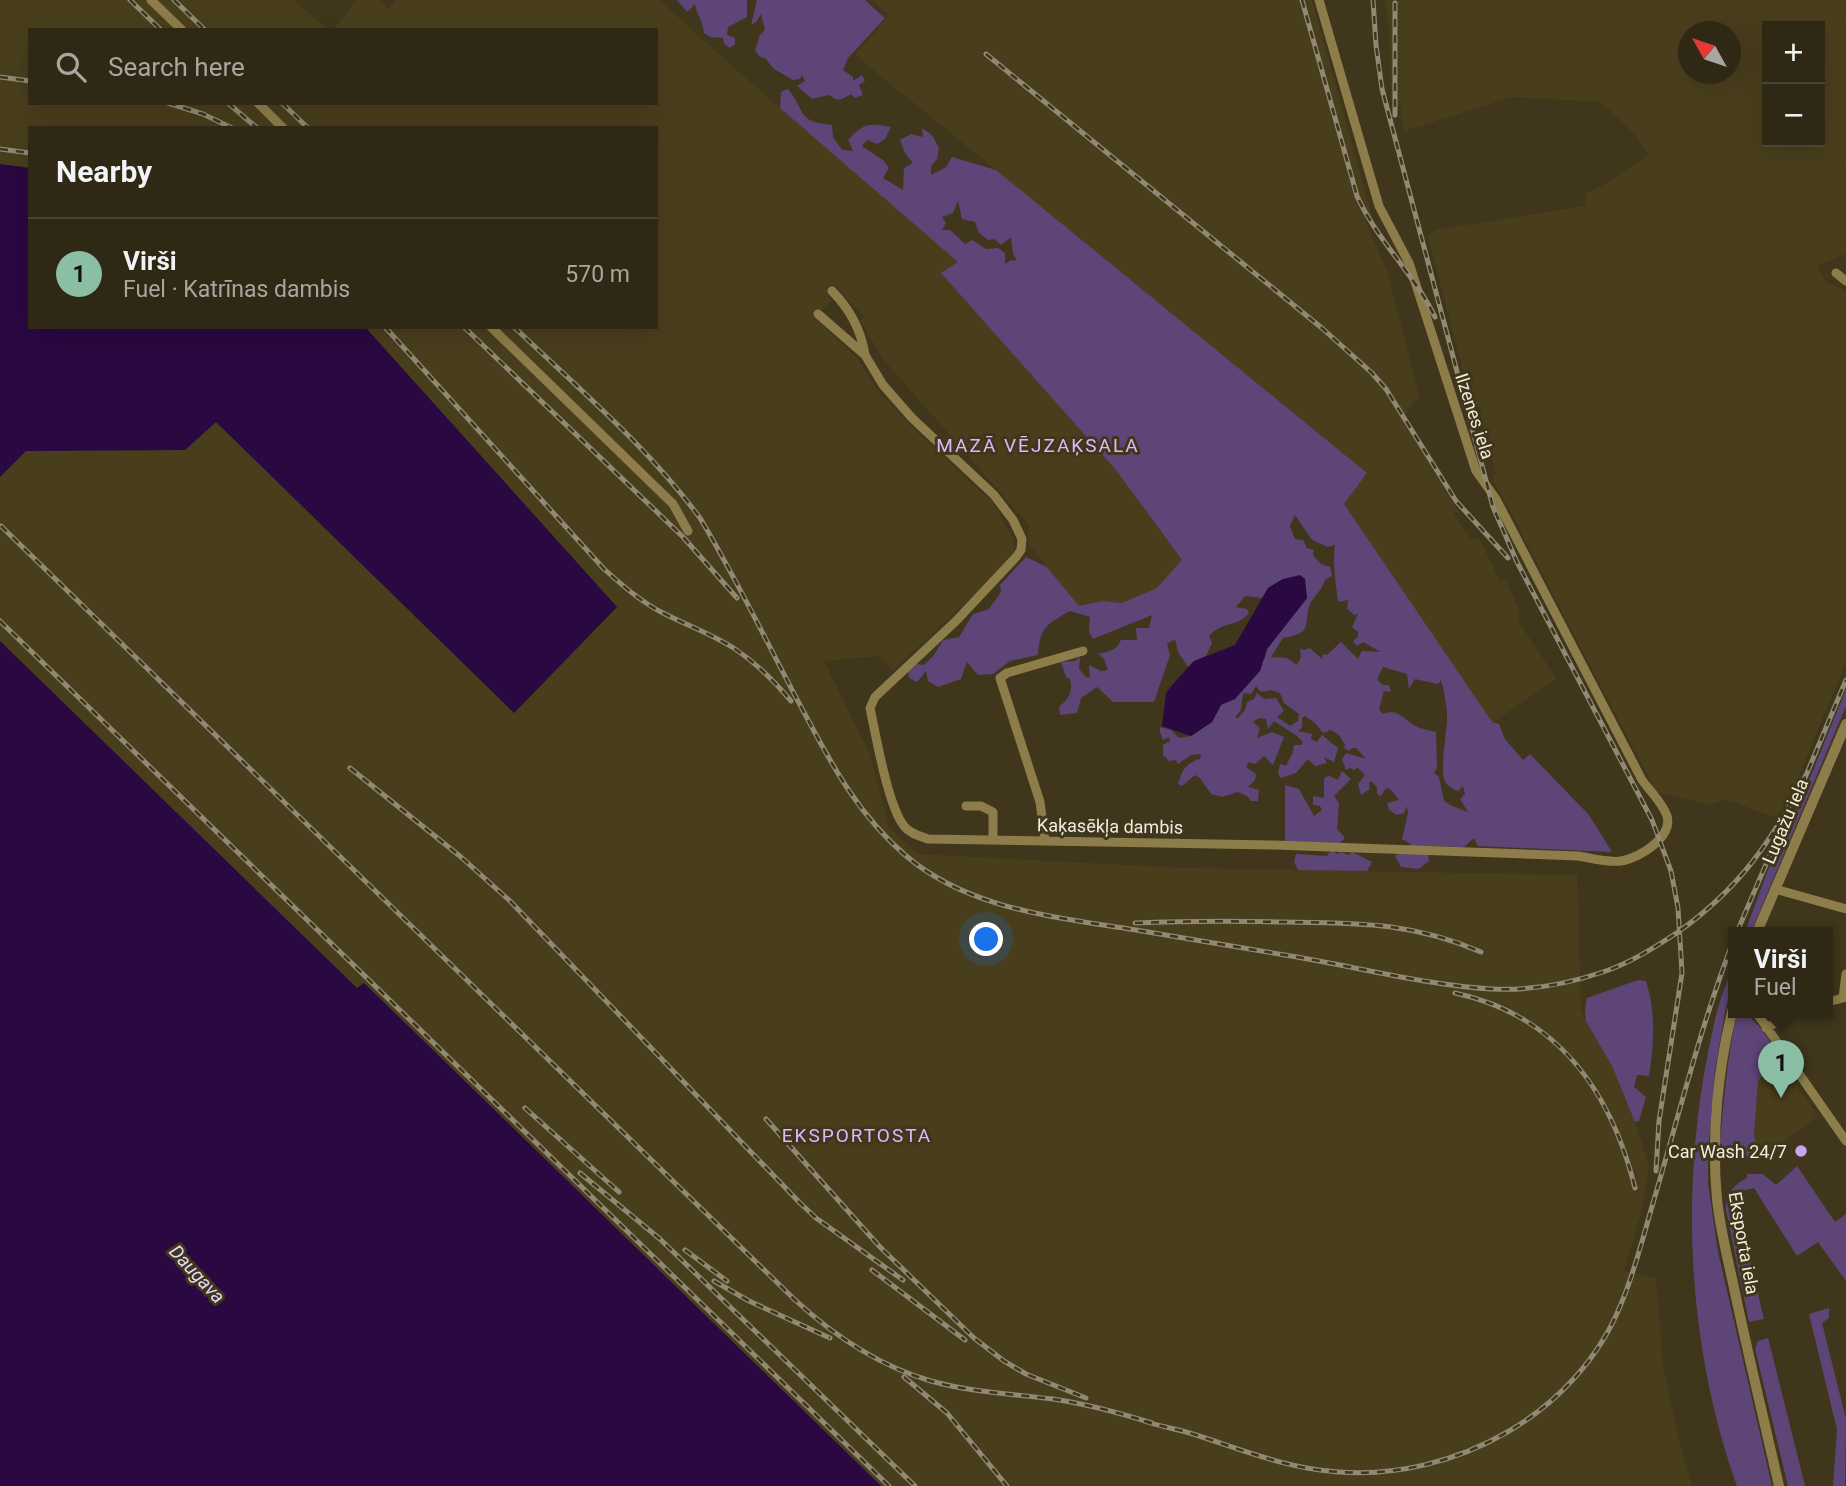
<!DOCTYPE html>
<meta charset="utf-8">
<style>
:root{--surface:#2f2815;--page:#37301e;--text:#f1f3f6;--muted:#a7a6a0;--line:#4a4434;--accent:#8abfa5}
body{margin:0;font-family:Roboto,sans-serif;background:var(--page);color:var(--text)}
.controls{position:absolute;right:21px;top:21px;display:grid;overflow:hidden;border-radius:0px;box-shadow:0 7px 28px #0002}
.controls button{width:63px;height:63px;display:grid;place-items:center;padding:0;border:0;border-bottom:2px solid var(--line);background:var(--surface);color:var(--text);font:35px sans-serif}
.compass{position:absolute;left:1678px;top:21px;width:63px;height:63px;border-radius:50%;background:var(--surface);box-shadow:0 7px 28px #0002;rotate:310deg}
.you{position:absolute;left:987px;top:940px;width:24px;height:24px;margin:-18px;border:5px solid #fff;border-radius:50%;background:#1a73e8;box-shadow:0 0 0 10px #1a73e833}
.badge{display:grid;place-items:center;width:46px;height:46px;border-radius:50%;background:var(--accent);color:#111;font-size:23px;font-weight:700}
.pin{position:absolute;translate:-50% -58px;filter:drop-shadow(0 2px 4px #0008)}
.pin::after{content:'';position:absolute;top:37px;width:24px;height:21px;background:inherit;clip-path:polygon(0 0,100% 0,50% 100%)}
.popup{position:absolute;left:1728px;top:927px;width:105px;height:91px;box-sizing:border-box;display:grid;place-content:center;border-radius:0px;background:var(--surface);filter:drop-shadow(0 2px 5px #0005);font-size:23px;white-space:nowrap;color:var(--muted)}
.popup b{font-size:26px;color:var(--text)}
.popup::after{content:'';position:absolute;left:50%;top:100%;margin-left:-14px;border:14px solid transparent;border-top-color:var(--surface)}
.list{margin:0;padding:0;list-style:none}
h2{display:flex;justify-content:space-between;align-items:center;height:91px;margin:0;padding:0 28px;font-size:30px}
h2 small{font-size:23px;font-weight:400;color:var(--muted)}
.list li{display:grid;grid-template-columns:46px 1fr auto;gap:21px;align-items:center;box-sizing:border-box;height:112px;padding:0 28px;border-top:2px solid var(--line)}
.list b{display:block;font-size:26px;white-space:nowrap}
.list p{margin:0;font-size:23px;white-space:nowrap;color:var(--muted)}
.list em{font-size:23px;font-style:normal;color:var(--muted)}
.icon{flex:none;width:38px;height:38px;fill:none;stroke:currentColor;stroke-width:2;stroke-linecap:round;stroke-linejoin:round}
.map{position:relative;flex:none;width:1846px;height:1486px;overflow:hidden}
.search{position:absolute;background:var(--surface);box-shadow:0 7px 28px #0002;left:28px;top:28px;width:630px;height:77px;display:flex;align-items:center;gap:18px;box-sizing:border-box;padding:0 24px;border-radius:0px;color:var(--muted);font-size:26px}
.panel{position:absolute;background:var(--surface);box-shadow:0 7px 28px #0002;left:28px;top:126px;width:630px;height:203px;border-radius:0px}
.map>svg:first-child{display:block}
.built{fill:#493e1c;fill-rule:evenodd}
.green{fill:#5e4578;fill-rule:evenodd}
.water{fill:#2a0842}
.lines{fill:none;stroke-linecap:round;stroke-linejoin:round}
.minor{stroke:#8d7d4a;stroke-width:9}
.tertiary{stroke:#8d7d4a;stroke-width:10}
.rail-casing{stroke:#908974;stroke-width:5}
.rail{stroke:#3f361c;stroke-width:2.5;stroke-dasharray:8;stroke-linecap:butt}
.poi-dot{fill:#c8a5ef;stroke:#3f361c;stroke-width:2.5}
.labels{text-anchor:middle;dominant-baseline:central;stroke-width:6;stroke-linejoin:round;paint-order:stroke}
.street-label{font-size:18px;fill:#f1ecdd;stroke:#3f361c}
.poi-label{font-size:18px;fill:#f1ecdd;stroke:#3f361c;text-anchor:end}
.neighbourhood-label{font-size:19px;letter-spacing:2px;fill:#d9b9fe;stroke:#3f361c}
.water-label{font-size:19px;font-style:italic;fill:#e7d7fc;stroke:#3f361c}
</style>
<div class="map">
<svg width="1846" height="1486" viewBox="0 0 1846 1486">
<rect width="100%" height="100%" fill="#3f361c"/>
<path class="built" d="M0 0H293L329 30H30V103H656V30H333L357 0H378L389 9 396 0H659L742 75 959 262 941 273 1116 470 1182 561 1157 588 1122 603 1103 601 1079 607 1033 549 1028 542 1029 525 883 359 860 320 865 317 836 287 828 295 832 300 815 318 857 358 879 392 916 431 992 502 1014 539 1013 553 971 598 893 670 879 656 824 661 869 752 889 827 918 854 1183 868 1577 875 1581 1011 1612 1066 1630 1107 1649 1165 1640 1217 1624 1271 1656 1278 1663 1366 1680 1444 1692 1486H881L364 984 357 989 0 641V477L25 451 185 450 216 422 515 713 617 607 365 327H656V128H30V168L0 164Z
M871 0H1312L1372 216 1365 220 1388 274 1419 396 1403 418 1458 512 1453 513 1454 516 1472 540 1479 538 1500 581 1506 580 1520 612 1518 621 1557 679 1492 723 1344 504 1367 473 855 55 890 15Z
M1385 0H1846V254L1817 266 1825 281 1846 292V662L1795 785 1776 818 1736 803 1724 800 1711 805 1656 792 1492 477 1496 473 1479 407 1473 408 1428 237 1435 230 1584 206 1587 192 1600 187 1649 155 1636 136 1601 102 1512 97 1404 131 1400 105 1391 99 1390 36ZM1767 26H1820V142H1767ZM1688 32H1730V74H1688Z
M1779 1061 1818 1116 1779 1145 1754 1154 1758 1145 1754 1136 1758 1080Z"/>
<path class="green" d="M677 0H747V17L728 27 727 35 735 38V44L730 48 724 44 723 38 710 37 704 33C703 21 697 15 695 4L687 12Z
M757 0H865L885 18 848 58 843 70 853 77V81L862 75 865 81 859 85 863 95 855 98 851 94C841 100 838 102 829 95L812 99 797 86 805 81 802 75 800 79 793 80 774 69 765 58 760 57 755 50 760 35 765 30 761 14 756 22 751 25Z
M788 89C807 113 797 122 832 125L833 137 842 150 853 151 848 140C865 123 867 123 891 127L885 139 877 144 867 140 862 146 884 161 889 168 883 178 903 190 904 168 913 163 905 153 900 140 911 134 923 137 922 128 932 135 939 148 937 159 931 166V175L946 167 952 157 996 170 1367 473 1344 504 1492 722 1499 724 1505 739 1523 760 1530 754 1589 815 1612 852 1478 846 1474 838 1464 847 1427 846 1429 861 1419 869 1401 867 1395 856 1411 844 1402 839 1408 813 1407 806 1404 813 1397 815 1389 810 1387 803 1399 800 1390 789 1386 788 1381 796 1377 794V787L1372 782H1369L1370 789 1361 795 1358 784 1365 775 1357 767 1355 770 1350 768 1346 770 1342 759 1346 753 1366 759 1356 748H1352L1349 751 1344 748 1345 745 1339 735 1331 730 1323 733 1316 724 1305 716 1302 718V728L1298 731 1312 734 1311 739 1317 742 1322 735 1338 748 1334 762 1324 757 1327 763 1315 766 1308 759 1296 773 1281 778 1278 774 1280 764 1286 766 1293 752 1294 745H1301L1303 742 1297 736 1274 721 1268 729 1266 719 1259 718 1253 722 1260 728 1257 738 1272 732 1284 737 1273 765 1264 756 1255 764 1249 762 1246 767 1256 774 1255 780 1248 787 1259 790 1258 801H1251L1247 796 1238 792 1222 797 1211 794 1200 778 1195 775 1182 786 1178 784C1182 770 1186 763 1200 759L1201 754 1191 755 1178 764 1176 760 1169 761 1163 755V745L1170 741 1169 737 1163 740 1160 732V727L1171 730 1179 738 1191 736 1212 722 1221 705 1265 658 1267 649 1307 598 1306 589 1283 579 1268 588 1262 598 1245 596 1236 607 1247 609 1249 613C1236 628 1224 620 1209 636L1212 643 1206 656 1194 661 1188 667 1178 652 1175 639 1167 644 1170 655 1154 702H1113L1097 687 1081 698 1077 713 1060 715 1059 707C1069 698 1073 693 1070 679L1066 677 1061 662 1075 661 1080 657 1079 669 1086 677 1090 678 1089 665 1101 671 1108 670 1104 659 1098 654C1110 651 1116 651 1121 640H1137L1136 628H1149L1152 615 1093 639 1089 632 1090 617 1070 611C1047 624 1040 627 1038 655L1010 661 993 674 978 675 967 662 961 679 938 687 928 681 926 671 917 682 909 678 908 672 917 664 924 665 934 655 943 640 959 637 973 614 989 609 1001 592 1000 585 1026 557 1047 567 1079 606 1103 601 1122 603 1157 588 1182 560 1116 470 941 273 958 262 780 108 781 92ZM958 201 962 219 975 222 979 233 988 240 994 239 1001 245 1011 237 1013 254 1017 261 1011 260 1005 264V253L998 248 986 249 972 240 965 244 950 230H942L946 223 942 217 953 213ZM1295 515 1312 540 1328 547 1335 545C1332 562 1336 584 1338 602L1348 600 1347 609 1354 615 1358 614 1352 627 1358 632V637L1353 641 1357 646 1363 642 1381 652 1362 651 1358 659 1341 642 1327 655 1323 654 1322 659 1310 648 1303 650 1300 648 1301 657 1297 665 1287 658 1271 657 1283 638C1315 632 1302 627 1310 604 1313 597 1321 592 1325 580L1332 576 1330 567 1321 564 1313 555 1314 550 1307 548 1303 540 1295 539 1290 526ZM1383 667 1407 674 1409 689 1415 679 1438 684 1441 680C1444 690 1446 702 1447 713 1448 729 1439 770 1445 781 1448 787 1453 789 1458 791L1463 786 1465 794 1460 799 1468 812 1452 806 1444 801 1439 777 1434 773 1437 768 1436 732C1429 730 1420 729 1414 725 1403 719 1398 708 1383 714L1379 709 1384 691 1391 692 1389 685H1383L1377 680ZM1256 686 1261 692 1271 690 1280 693 1284 703 1299 714 1298 721 1290 726 1277 717 1284 711 1276 698 1264 699 1257 693 1254 699 1247 702 1245 710 1238 718 1235 717 1241 710 1243 693 1251 694Z
M1846 689V706L1751 932H1745L1769 867 1805 790Z
M1342 771 1351 779 1334 796 1339 803 1337 829 1345 838 1340 843 1285 842V785L1299 789 1314 816 1322 810 1320 806 1313 805V796L1324 798V778L1329 776 1338 780Z
M1331 849 1337 854 1341 852 1349 855 1352 852 1372 862 1367 871 1298 870 1294 862 1296 854 1327 856Z
M1734 963V980L1726 1007 1715 1070 1708 1153V1183L1718 1252 1772 1486H1737C1685 1340 1679 1175 1714 1024 1718 1004 1727 983 1734 963Z
M1638 980 1646 981C1656 1013 1654 1043 1649 1076L1637 1075 1634 1087 1646 1097 1639 1121 1635 1122 1612 1066 1586 1021 1585 1009 1587 998Z
M1744 1014C1757 1020 1778 1048 1777 1063L1758 1080 1754 1136 1758 1145C1749 1167 1729 1160 1720 1142 1724 1100 1727 1059 1736 1018Z
M1797 1166 1835 1222 1846 1214V1281L1818 1242 1797 1256 1754 1188 1734 1193 1764 1319 1749 1322 1726 1210C1725 1194 1733 1185 1747 1178V1174H1763L1776 1185Z
M1829 1308V1318L1822 1323 1846 1419 1845 1486H1833L1837 1430 1809 1314Z
M1768 1338 1805 1486H1788L1755 1349 1758 1341Z"/>
<path class="water" d="M0 164 30 168V327H365L617 607 514 713 216 422 185 450 26 451 0 477Z
M1300 575 1305 579 1307 598 1267 649 1260 671 1235 699 1221 705 1212 722 1191 736 1162 726 1166 693 1173 684 1194 661 1235 645 1268 588 1283 579Z
M0 641 357 988 364 983 881 1486H0Z"/>
<g class="lines">
<path class="minor" d="M151 0 182 30
M258 103 283 128
M1836 273 1846 281
M832 291C850 309 861 330 865 355
M818 314 865 355 883 385 912 418 994 495 1013 520 1022 539 1021 550 1016 557 956 621 875 697 870 708C876 736 888 806 904 826 910 834 920 836 928 839L1274 845 1578 856C1591 858 1608 863 1621 861 1640 858 1673 837 1667 816 1663 803 1649 790 1642 780L1496 499 1476 471 1409 263 1379 206 1319 0
M491 327 673 504 688 531
M966 806H981L993 812V840
M1045 841 1040 802 1000 678 1007 673 1083 651
M1775 889 1846 909
M1828 1002 1843 998 1846 974
M1756 1012 1846 1141
M1766 1028 1797 1012"/>
<path class="tertiary" d="M1757 932 1846 724
M1734 1004C1718 1066 1711 1135 1717 1199 1720 1229 1728 1259 1734 1288 1748 1354 1764 1420 1779 1486"/>
<g class="rail-casing">
<path id="rail" d="M130 0 161 30
M174 0 205 30
M1302 0 1357 196C1377 240 1414 274 1435 317
M1373 0 1376 45 1382 89 1493 507 1517 562 1652 820 1671 871 1678 908 1682 973 1659 1121 1656 1171
M1395 3V115
M986 54 1323 329 1372 373 1386 389 1456 501 1508 558
M0 77 30 81
M168 103 203 114 232 128
M228 103 257 128
M282 103 308 128
M0 149 30 153
M385 327 604 569C622 585 640 601 661 612 686 625 712 634 735 649 756 663 775 682 791 701
M464 327 683 537 737 598
M514 327C578 388 648 447 700 518 739 583 771 651 807 718 834 769 860 816 905 855 969 910 1056 917 1136 930 1190 939 1243 948 1297 957 1361 968 1427 985 1492 989 1530 991 1567 984 1603 972 1630 963 1654 948 1678 932 1739 889 1772 841 1806 775
M1 526 794 1299C833 1335 879 1366 931 1381 970 1392 1012 1394 1053 1399 1087 1404 1120 1413 1152 1423
M0 621 889 1486
M350 768 461 857 510 901 799 1202 816 1218 903 1280
M1802 785 1846 680
M1135 923C1185 921 1235 921 1285 922 1359 923 1411 922 1481 952
M1737 932 1773 848
M1455 993C1557 1015 1611 1091 1635 1188
M525 1108 619 1192
M766 1119 880 1247 974 1338 1004 1361 1026 1374 1086 1398
M580 1173 660 1239 915 1486
M685 1250 727 1281
M872 1270 965 1340
M714 1281 749 1301 830 1338
M904 1377 947 1413 1007 1486
M1144 1421C1161 1427 1179 1429 1196 1435 1243 1450 1288 1469 1339 1472 1455 1480 1577 1414 1621 1304 1635 1271 1643 1237 1653 1203 1679 1115 1701 1024 1734 939"/>
</g>
<use href="#rail" class="rail"/>
</g>
<circle class="poi-dot" cx="1801" cy="1151" r="7"/>
<g class="labels">
<g class="street-label">
<text transform="translate(1475 416) rotate(72)">Ilzenes iela</text>
<text transform="translate(1785 821) rotate(-67)">Lugažu iela</text>
<text transform="translate(1110 826) rotate(1)">Kaķasēkļa dambis</text>
<text transform="translate(1744 1243) rotate(80)">Eksporta iela</text>
</g>
<g class="poi-label">
<text x="1787" y="1151">Car Wash 24/7</text>
</g>
<g class="neighbourhood-label">
<text x="1038" y="445">MAZĀ VĒJZAĶSALA</text>
<text x="857" y="1135">EKSPORTOSTA</text>
</g>
<g class="water-label">
<text transform="translate(197 1274) rotate(47)">Daugava</text>
</g>
</g>
</svg>
<div class="controls">
<button>+</button>
<button>−</button>
</div>
<svg class="compass" viewBox="-18 -18 36 36"><path d="M0-13l5 13h-10z" fill="#e53935"/><path d="M0 13l5-13h-10z" fill="#a7a6a0"/></svg>
<div class="you"></div>
<div class="pin badge" style="left:1781px;top:1098px">1</div>
<div class="popup"><b>Virši</b>Fuel</div>
<div class="search"><svg class="icon" aria-label="search" viewBox="0 0 24 24"><circle cx="10" cy="10" r="6"/><path d="M15 15l6 6"/></svg>Search here</div>
<section class="panel">
<h2>Nearby<small></small></h2>
<ul class="list">
<li><span class="badge">1</span><div><b>Virši</b><p>Fuel · Katrīnas dambis</p></div><em>570 m</em></li>
</ul>
</section>
</div>
